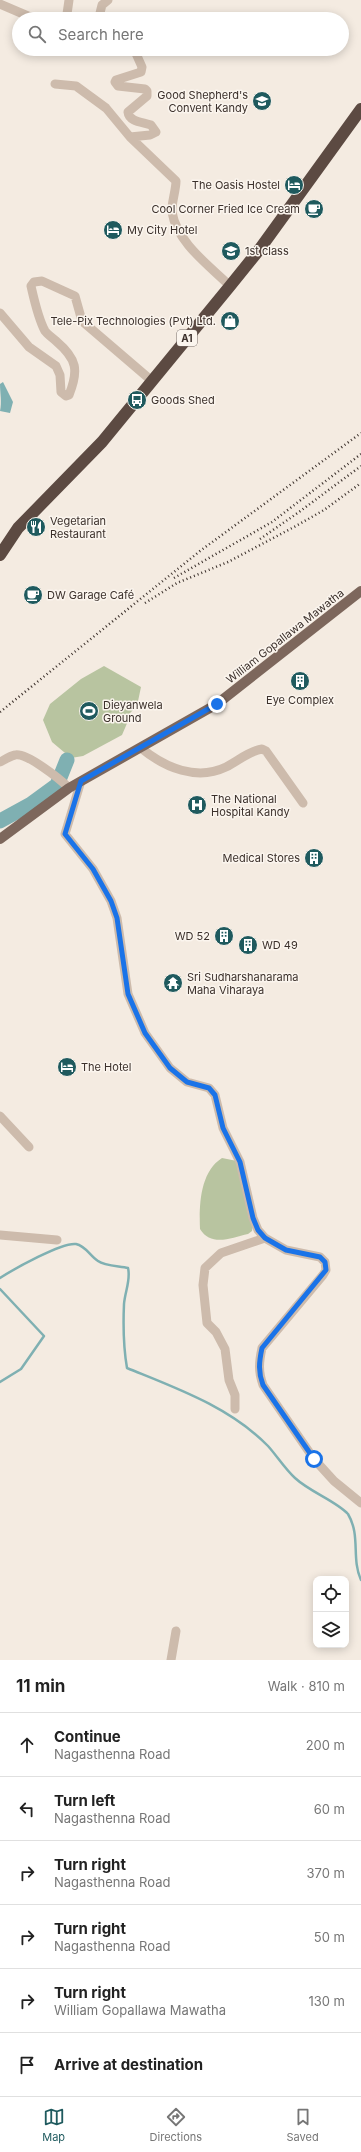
<!DOCTYPE html>
<meta charset="utf-8">
<style>
:root{--surface:#fff;--page:#f2f2f2;--text:#222;--muted:#767676;--line:#e0e0e0;--accent:#1f5a5e}
body{margin:0;font-family:Inter,sans-serif;background:var(--page);color:var(--text)}
.controls{position:absolute;right:12px;bottom:12px;display:grid;overflow:hidden;border-radius:8px;box-shadow:0 2px 10px #0003}
.controls button{width:36px;height:36px;display:grid;place-items:center;padding:0;border:0;border-bottom:1px solid var(--line);background:var(--surface);color:var(--text);font:20px sans-serif}
.stop{position:absolute;width:12px;height:12px;margin:-9px;border:3px solid #1a73e8;border-radius:50%;background:#fff}
.stop.end{background:#1a73e8;border-color:#fff;box-shadow:0 1px 4px #0008}
.list{margin:0;padding:0;list-style:none}
h2{display:flex;justify-content:space-between;align-items:center;height:52px;margin:0;padding:0 16px;font-size:17px}
h2 small{font-size:13px;font-weight:400;color:var(--muted)}
.list li{display:grid;grid-template-columns:26px 1fr auto;gap:12px;align-items:center;box-sizing:border-box;height:64px;padding:0 16px;border-top:1px solid var(--line)}
.list b{display:block;font-size:15px;white-space:nowrap}
.list p{margin:0;font-size:13px;white-space:nowrap;color:var(--muted)}
.list em{font-size:13px;font-style:normal;color:var(--muted)}
.icon{flex:none;width:22px;height:22px;fill:none;stroke:currentColor;stroke-width:2;stroke-linecap:round;stroke-linejoin:round}
.map{position:relative;flex:none;width:361px;height:1660px;overflow:hidden}
.search{position:absolute;background:var(--surface);box-shadow:0 2px 10px #0003;left:12px;right:12px;top:12px;height:44px;display:flex;align-items:center;gap:10px;box-sizing:border-box;padding:0 14px;border-radius:22px;color:var(--muted);font-size:15px}
.sheet{height:436px;background:var(--surface)}
nav{display:flex;justify-content:space-around;align-items:center;box-sizing:border-box;height:56px;border-top:1px solid var(--line);background:var(--surface);font-size:11px;color:var(--muted)}
nav a{display:grid;justify-items:center;gap:2px}
nav .on{color:var(--accent)}
.map>svg:first-child{display:block}
.green{fill:#b8c4a0}
.water{fill:#7fb0b2}
.lines{fill:none;stroke-linecap:round;stroke-linejoin:round}
.stream{stroke:#7fb0b2;stroke-width:2.5}
.river{stroke:#7fb0b2;stroke-width:15}
.minor{stroke:#cdbbac;stroke-width:9}
.major{stroke:#7d675c;stroke-width:10}
.highway{stroke:#5c4a42;stroke-width:12}
.rail{stroke:#3b302b;stroke-width:2.5;stroke-dasharray:1 3;stroke-linecap:butt}
.route{stroke:#1a73e8;stroke-width:5}
.labels{text-anchor:middle;dominant-baseline:central;stroke-width:3;stroke-linejoin:round;paint-order:stroke}
.shield{fill:#fbf5ee;stroke:#756b66;stroke-width:1}
.shield-label{font-size:10px;font-weight:bold;fill:#3b302b}
.poi-label{font-size:11px;fill:#3b302b;stroke:#fbf5ee;text-anchor:start}
.street-label{font-size:11px;fill:#3b302b;stroke:#fbf5ee}
</style>
<div class="map">
<svg width="361" height="1660" viewBox="0 0 361 1660">
<rect width="100%" height="100%" fill="#f4ebe1"/>
<path class="green" d="M104 666 141 687 137 706 127 716 128 721 122 735 83 756 71 758 52 742 43 720 50 704 81 679Z
M222 1158 237 1161 253 1225 252 1231 248 1234C231 1238 211 1247 200 1229 199 1205 200 1172 222 1158Z"/>
<path class="water" d="M3 382 13 402 10 413 0 411C2 402 0 393 0 384Z"/>
<g class="lines">
<path class="stream" d="M0 1278C14 1269 62 1242 76 1244 86 1246 90 1256 98 1261 105 1266 120 1266 128 1268 131 1280 125 1291 124 1304 123 1327 123 1345 127 1368 176 1388 230 1407 268 1446 277 1456 285 1469 295 1478 310 1492 336 1501 348 1514 361 1536 351 1558 361 1580
M0 1289 44 1336 21 1369 0 1382"/>
<path class="river" d="M0 821 31 804 57 785 67 760"/>
<path class="minor" d="M0 4 35 19
M62 19 67 14 69 0
M103 19 100 13 102 5 108 0
M134 49 142 67 141 72 116 80 115 82 118 86 145 89 147 91V96L128 112C129 122 143 122 151 125L156 132 150 135 130 137 176 181C176 190 171 205 172 212 177 243 210 266 230 286
M55 84 76 86 106 108 130 137
M0 313 29 347 56 366 60 375 61 392 66 396 69 395C79 370 77 359 56 341 53 338 47 334 45 331 38 318 34 299 31 286L34 282 42 281 75 296 82 321 152 381
M141 748C165 768 197 781 226 767 238 761 249 751 262 749L266 751 303 803
M0 762C4 760 10 756 15 755 26 752 60 779 69 788
M81 781 65 834 93 869 111 901 117 918 128 994 145 1033 170 1068 187 1082 209 1088 215 1095 223 1128 240 1162 253 1218 258 1230 265 1238 286 1250 320 1257 325 1262 326 1270 323 1275 262 1348C259 1362 258 1371 263 1385L314 1459 334 1481 361 1503
M0 1116 29 1147
M0 1235 57 1240
M235 1409V1395L229 1380 225 1349 216 1332 207 1323 203 1285 205 1268 221 1253 265 1238
M171 1660 176 1631"/>
<path class="major" d="M0 839 69 788 217 704 361 591"/>
<path class="highway" d="M0 555 18 528 102 442 230 286 259 250 361 109"/>
<path class="rail" d="M260 539 299 512 361 466
M174 578 272 522 361 454
M145 603 177 583 228 562 296 526 324 510 361 483
M0 712 200 551 361 433"/>
</g>
<g class="lines">
<path class="route" d="M217 704 81 781 65 834 93 869 111 901 117 918 128 994 145 1033 170 1068 187 1082 209 1088 215 1095 223 1128 240 1162 253 1218 258 1230 265 1238 286 1250 320 1257 325 1262 326 1270 262 1348C259 1362 258 1372 263 1385L314 1459"/>
</g>
<defs>
<g id="school-disc" transform="scale(1)"><circle r="9.5" fill="#1f5a5e" stroke="#fbf5ee"/><path d="M0-5L7-2L0 1L-7-2ZM-4 1L0 2.5L4 1V4Q0 6-4 4Z" fill="#fff"/></g>
<g id="hotel-disc" transform="scale(1)"><circle r="9.5" fill="#1f5a5e" stroke="#fbf5ee"/><path d="M-6-4.5h1.5V1H6V5H4.5V3h-9V5H-6ZM-4 0a1.8 1.8 0 1 1 3.6 0ZM.5 0V-2.5h3Q6-2.5 6 0Z" fill="#fff"/></g>
<g id="cafe-disc" transform="scale(1)"><circle r="9.5" fill="#1f5a5e" stroke="#fbf5ee"/><path d="M-5.5-4.5H6V0H3Q3 3.5 0 3.5H-2.5Q-5.5 3.5-5.5 0ZM3-3.2v2h1.7v-2ZM-6 4.5H4V6H-6Z" fill="#fff"/></g>
<g id="shop-disc" transform="scale(1)"><circle r="9.5" fill="#1f5a5e" stroke="#fbf5ee"/><path d="M-5-2.5h2.3a2.7 3.5 0 0 1 5.4 0H5L5.5 6h-11ZM-1.5-2.5h3a1.5 2.3 0 0 0-3 0Z" fill="#fff"/></g>
<g id="bus-disc" transform="scale(1)"><circle r="9.5" fill="#1f5a5e" stroke="#fbf5ee"/><path d="M-5-6H5V4H4V6H2V4H-2V6H-4V4H-5ZM-3.5-4V0h7V-4ZM-3.5 1.2v1.5H-2V1.2ZM2 1.2v1.5H3.5V1.2Z" fill="#fff"/></g>
<g id="restaurant-disc" transform="scale(1)"><circle r="9.5" fill="#1f5a5e" stroke="#fbf5ee"/><path d="M-5-6h1v4h1v-4h1v4h1v-4h1v5L-1.5 .5V6h-2V.5L-5-1ZM5-6V6H3V1.5H1.5Q1.5-4 5-6Z" fill="#fff"/></g>
<g id="building-disc" transform="scale(1)"><circle r="9.5" fill="#1f5a5e" stroke="#fbf5ee"/><path d="M-4-6H4V6H1V3H-1V6H-4ZM-2.5-4.3h1.7v1.8h-1.7ZM.8-4.3h1.7v1.8H.8ZM-2.5-1h1.7V.8h-1.7ZM.8-1h1.7V.8H.8Z" fill="#fff"/></g>
<g id="stadium-disc" transform="scale(1)"><circle r="9.5" fill="#1f5a5e" stroke="#fbf5ee"/><path d="M0-5a6.5 5 0 1 0 0 10a6.5 5 0 1 0 0-10ZM-3.5-1.8h7v3.6h-7Z" fill="#fff"/></g>
<g id="hospital-disc" transform="scale(1)"><circle r="9.5" fill="#1f5a5e" stroke="#fbf5ee"/><path d="M-5-5h3v3.5h4V-5h3V5h-3V1.5h-4V5h-3Z" fill="#fff"/></g>
<g id="temple-disc" transform="scale(1)"><circle r="9.5" fill="#1f5a5e" stroke="#fbf5ee"/><path d="M0-6L5-2H3V0L6.5 2.5H4V6H1.5V3h-3V6H-4V2.5H-6.5L-3 0V-2H-5Z" fill="#fff"/></g>
</defs>
<g fill-rule="evenodd">
<use href="#school-disc" x="262" y="101"/>
<use href="#hotel-disc" x="294" y="185"/>
<use href="#cafe-disc" x="314" y="209"/>
<use href="#hotel-disc" x="113" y="230"/>
<use href="#school-disc" x="231" y="251"/>
<use href="#shop-disc" x="230" y="321"/>
<use href="#bus-disc" x="137" y="400"/>
<use href="#restaurant-disc" x="36" y="527"/>
<use href="#cafe-disc" x="33" y="595"/>
<use href="#building-disc" x="300" y="681"/>
<use href="#stadium-disc" x="89" y="711"/>
<use href="#hospital-disc" x="197" y="805"/>
<use href="#building-disc" x="314" y="858"/>
<use href="#building-disc" x="224" y="936"/>
<use href="#building-disc" x="248" y="945"/>
<use href="#temple-disc" x="173" y="983"/>
<use href="#hotel-disc" x="67" y="1067"/>
</g>
<g class="labels">
<rect class="shield" x="177" y="330" width="20" height="16" rx="3"/>
<g class="shield-label">
<text x="187" y="338">A1</text>
</g>
<g class="poi-label">
<text x="248" y="95" text-anchor="end">Good Shepherd's<tspan x="248" dy="13">Convent Kandy</tspan></text>
<text x="280" y="185" text-anchor="end">The Oasis Hostel</text>
<text x="300" y="209" text-anchor="end">Cool Corner Fried Ice Cream</text>
<text x="127" y="230">My City Hotel</text>
<text x="245" y="251">1st class</text>
<text x="216" y="321" text-anchor="end">Tele-Pix Technologies (Pvt) Ltd.</text>
<text x="151" y="400">Goods Shed</text>
<text x="50" y="521">Vegetarian<tspan x="50" dy="13">Restaurant</tspan></text>
<text x="47" y="595">DW Garage Café</text>
<text x="300" y="700" text-anchor="middle">Eye Complex</text>
<text x="103" y="705">Dieyanwela<tspan x="103" dy="13">Ground</tspan></text>
<text x="211" y="799">The National<tspan x="211" dy="13">Hospital Kandy</tspan></text>
<text x="300" y="858" text-anchor="end">Medical Stores</text>
<text x="210" y="936" text-anchor="end">WD 52</text>
<text x="262" y="945">WD 49</text>
<text x="187" y="977">Sri Sudharshanarama<tspan x="187" dy="13">Maha Viharaya</tspan></text>
<text x="81" y="1067">The Hotel</text>
</g>
<g class="street-label">
<text transform="translate(285 636) rotate(-38)">William Gopallawa Mawatha</text>
</g>
</g>
</svg>
<div class="controls">
<button><svg class="icon" aria-label="locate" viewBox="0 0 24 24"><circle cx="12" cy="12" r="6"/><path d="M12 2v4M12 18v4M2 12h4M18 12h4"/></svg></button>
<button><svg class="icon" aria-label="layers" viewBox="0 0 24 24"><path d="M12 4l9 5-9 5-9-5zM3 14l9 5 9-5"/></svg></button>
</div>
<div class="stop" style="left:314px;top:1459px"></div>
<div class="stop end" style="left:217px;top:704px"></div>
<div class="search"><svg class="icon" aria-label="search" viewBox="0 0 24 24"><circle cx="10" cy="10" r="6"/><path d="M15 15l6 6"/></svg>Search here</div>
</div>
<section class="sheet">
<h2>11 min<small>Walk · 810 m</small></h2>
<ul class="list">
<li><svg class="icon" aria-label="ahead" viewBox="0 0 24 24"><path d="M12 20V5M6 11l6-6 6 6"/></svg><div><b>Continue</b><p>Nagasthenna Road</p></div><em>200 m</em></li>
<li><svg class="icon" aria-label="left" viewBox="0 0 24 24"><path d="M17 20v-9H6M10 6l-5 5 5 5"/></svg><div><b>Turn left</b><p>Nagasthenna Road</p></div><em>60 m</em></li>
<li><svg class="icon" aria-label="right" viewBox="0 0 24 24"><path d="M7 20v-9h11M14 6l5 5-5 5"/></svg><div><b>Turn right</b><p>Nagasthenna Road</p></div><em>370 m</em></li>
<li><svg class="icon" aria-label="right" viewBox="0 0 24 24"><path d="M7 20v-9h11M14 6l5 5-5 5"/></svg><div><b>Turn right</b><p>Nagasthenna Road</p></div><em>50 m</em></li>
<li><svg class="icon" aria-label="right" viewBox="0 0 24 24"><path d="M7 20v-9h11M14 6l5 5-5 5"/></svg><div><b>Turn right</b><p>William Gopallawa Mawatha</p></div><em>130 m</em></li>
<li><svg class="icon" aria-label="arrive" viewBox="0 0 24 24"><path d="M6 21V4h12l-3 4 3 4H6"/></svg><div><b>Arrive at destination</b></div></li>
</ul>
</section>
<nav>
<a class="on"><svg class="icon" aria-label="map" viewBox="0 0 24 24"><path d="M3 6l6-2 6 2 6-2v14l-6 2-6-2-6 2zM9 4v14M15 6v14"/></svg>Map</a>
<a><svg class="icon" aria-label="directions" viewBox="0 0 24 24"><path d="M12 3l9 9-9 9-9-9zM9 14v-3h6M13 9l2 2-2 2"/></svg>Directions</a>
<a><svg class="icon" aria-label="saved" viewBox="0 0 24 24"><path d="M7 4h10v16l-5-4-5 4z"/></svg>Saved</a>
</nav>
